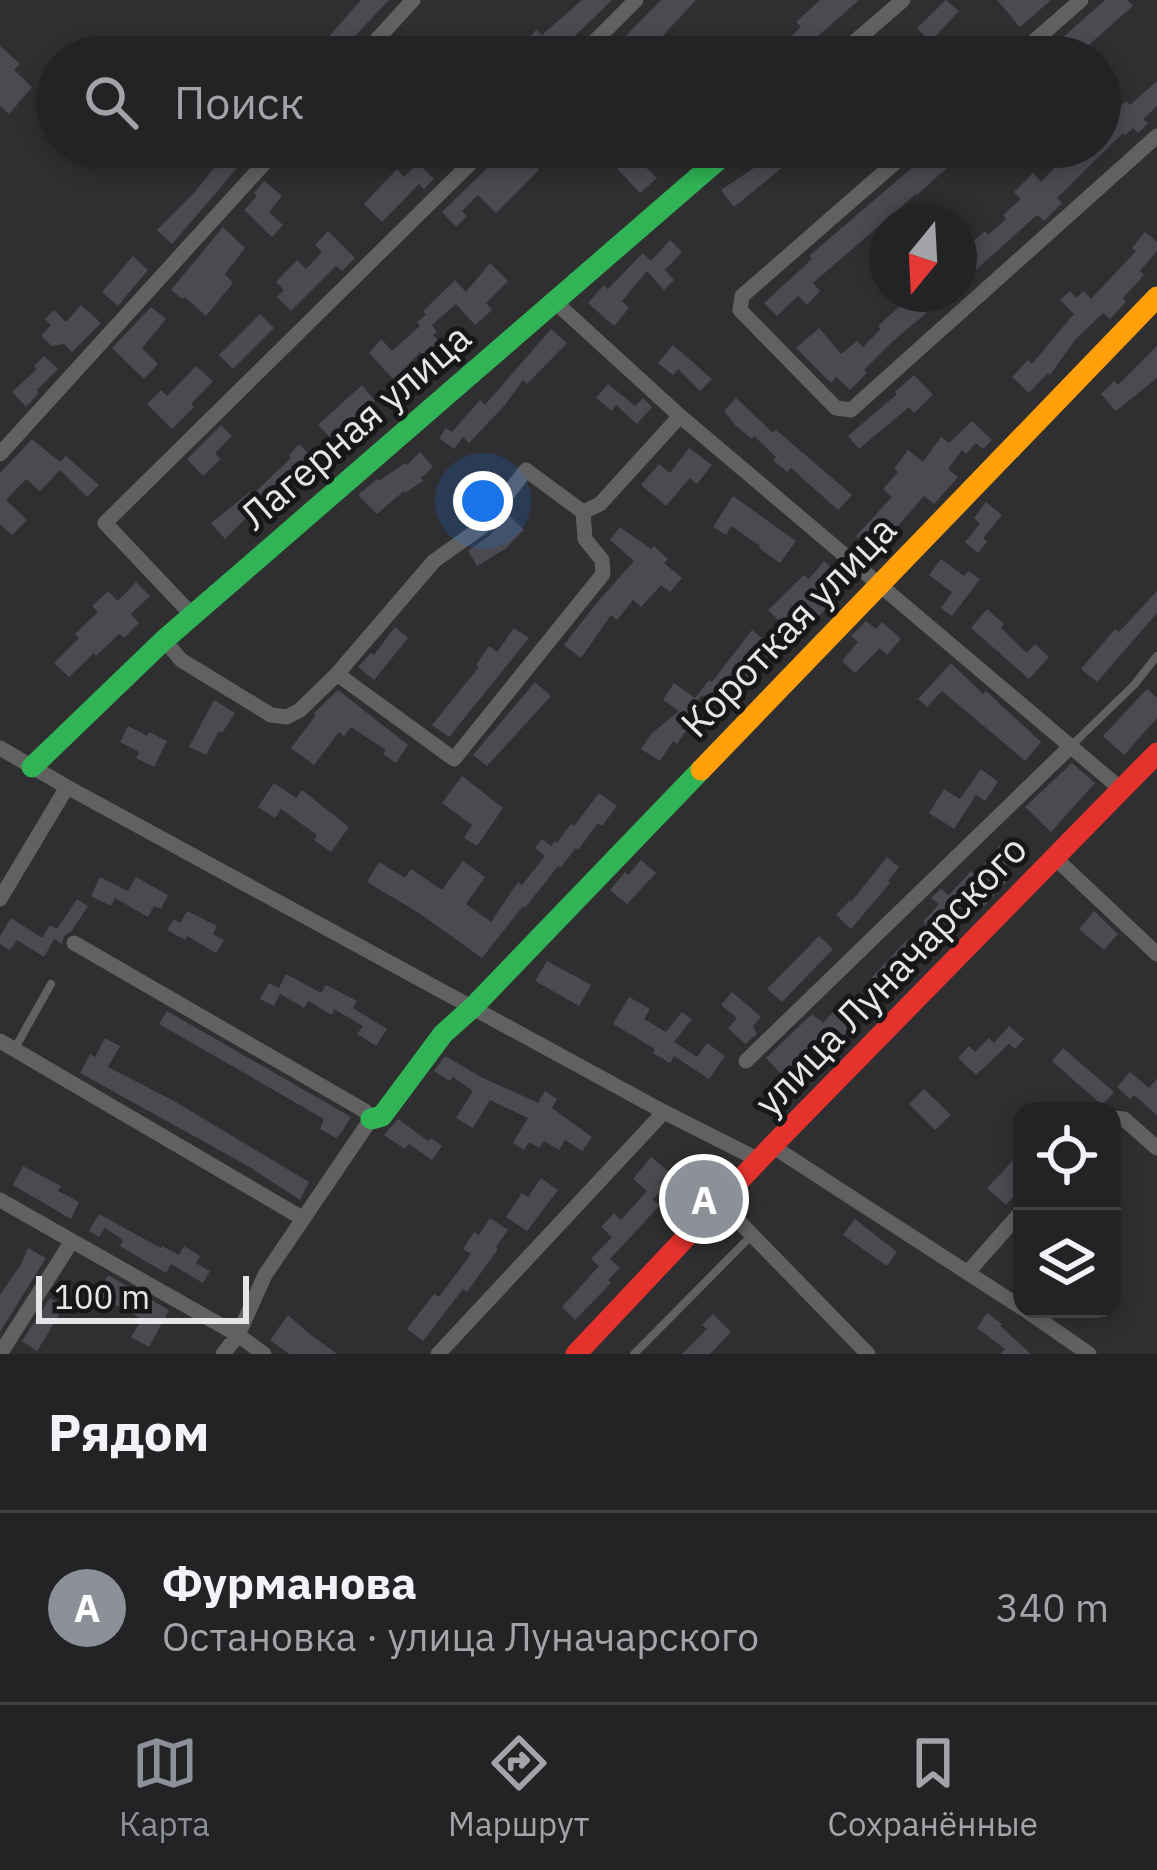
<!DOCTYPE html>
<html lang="ru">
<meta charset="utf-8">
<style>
:root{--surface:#232325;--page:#2f2f32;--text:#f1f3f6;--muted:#a3a4a7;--line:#404042;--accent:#8c9099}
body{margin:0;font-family:"IBM Plex Sans",sans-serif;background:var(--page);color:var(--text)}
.controls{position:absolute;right:36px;bottom:36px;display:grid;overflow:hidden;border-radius:24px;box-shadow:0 6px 18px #0003}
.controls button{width:108px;height:108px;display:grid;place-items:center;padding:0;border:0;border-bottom:3px solid var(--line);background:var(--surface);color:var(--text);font:60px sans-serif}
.compass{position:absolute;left:869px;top:204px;width:108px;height:108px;border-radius:50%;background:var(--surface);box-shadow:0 6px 18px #0003;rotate:198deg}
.scale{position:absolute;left:36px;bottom:30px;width:213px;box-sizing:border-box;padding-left:12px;border:6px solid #e6e6e9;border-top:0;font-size:33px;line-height:42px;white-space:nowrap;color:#e6e6e9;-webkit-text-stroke:9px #161718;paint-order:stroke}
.you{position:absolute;left:483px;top:501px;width:42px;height:42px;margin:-30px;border:9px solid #fff;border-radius:50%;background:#1a73e8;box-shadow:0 0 0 18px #1a73e833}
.badge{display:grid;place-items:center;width:78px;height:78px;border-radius:50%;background:var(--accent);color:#fff;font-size:39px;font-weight:700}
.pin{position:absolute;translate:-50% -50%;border:6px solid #fff;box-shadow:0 3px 12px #0006}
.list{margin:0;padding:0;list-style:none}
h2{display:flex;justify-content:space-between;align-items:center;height:156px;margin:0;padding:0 48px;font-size:51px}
h2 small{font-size:39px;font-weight:400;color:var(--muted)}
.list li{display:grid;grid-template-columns:78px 1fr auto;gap:36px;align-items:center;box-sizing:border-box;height:192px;padding:0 48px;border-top:3px solid var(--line)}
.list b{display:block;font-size:45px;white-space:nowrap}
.list p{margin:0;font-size:39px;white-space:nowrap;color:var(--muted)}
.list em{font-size:39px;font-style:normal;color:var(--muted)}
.icon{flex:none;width:66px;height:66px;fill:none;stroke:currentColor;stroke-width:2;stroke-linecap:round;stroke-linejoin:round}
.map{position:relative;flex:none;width:1157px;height:1354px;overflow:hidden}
.search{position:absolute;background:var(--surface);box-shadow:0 6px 18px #0003;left:36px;right:36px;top:36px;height:132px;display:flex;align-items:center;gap:30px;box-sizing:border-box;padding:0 42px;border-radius:66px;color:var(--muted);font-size:45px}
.sheet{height:348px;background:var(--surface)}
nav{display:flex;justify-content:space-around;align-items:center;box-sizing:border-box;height:168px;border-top:3px solid var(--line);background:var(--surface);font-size:33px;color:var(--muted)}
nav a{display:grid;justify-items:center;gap:6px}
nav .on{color:var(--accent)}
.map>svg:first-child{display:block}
.building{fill:#4a4a50}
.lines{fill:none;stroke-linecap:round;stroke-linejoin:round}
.lane{stroke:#616161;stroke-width:8}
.street{stroke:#616161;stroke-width:15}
.fast{stroke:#30b455;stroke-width:21}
.slow{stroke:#ff9f0a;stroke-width:21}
.jam{stroke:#e5322d;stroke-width:21}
.labels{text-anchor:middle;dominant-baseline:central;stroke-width:10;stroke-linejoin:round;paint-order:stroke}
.street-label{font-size:39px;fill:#e6e6e9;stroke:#161718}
</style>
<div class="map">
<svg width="1157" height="1354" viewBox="0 0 1157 1354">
<rect width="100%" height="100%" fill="#2f2f31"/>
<path class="building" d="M361 0H389L335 57H311Z
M582 0H612L553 57H513L536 30 542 35Z
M661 0H696L657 42 652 37 632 57H605L608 54 604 50 612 43 616 46Z
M820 0H859L794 57H770L801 27 796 22Z
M946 0 959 11 930 42 917 28Z
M997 0H1051L1020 27Z
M1105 0H1127L1133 6 1075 57H1041Z
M0 46 20 64 14 70 32 87 9 114 0 106Z
M1157 81V106L1143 119 1148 123 1138 133 1133 128 1125 135 1123 133 1057 198 1062 203 1044 221 1037 215 959 285V254L985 231 988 235 1006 219 1003 215 1021 199 1014 192 1033 173 1041 182 1075 147H1100V132L1111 121 1108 119 1126 101 1130 105Z
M231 147H255L172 244 157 230 194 193Z
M509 147H526L533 154 528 158 539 170 496 213 478 195 462 211 467 216 456 227 442 212Z
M936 147H955L962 154 917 195 916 194 813 283 820 291 807 305 798 296 777 316 764 303 812 259 809 256Z
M626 149 657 178 640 193 611 162Z
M771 153 783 167 734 207 721 190 760 164Z
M418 163 434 179 424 189 419 184 382 222 364 204 397 169 404 177Z
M264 181 282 196 269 212 283 225 272 237 244 210 257 196 254 193Z
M223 227 245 248 225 274 233 283 206 316 185 297 182 299 171 290Z
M328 231 355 258 342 271 336 266 291 311 277 297 284 290 276 282 297 260 306 269 322 252 315 245Z
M1145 232 1157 242V251L1140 271 1144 275 1123 298 1126 302 1110 319 1103 313 1075 340 1050 375 1048 373 1029 393 1012 377 1028 360 1032 364 1074 314 1060 300 1070 291 1076 298 1084 291 1091 299 1136 251 1132 248Z
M670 240 682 252 665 270 674 280 664 290 647 271 622 301 629 308 614 326 588 303 604 285 608 289 643 253 651 261Z
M133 256 148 270 118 306 102 292Z
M490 263 508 281 486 303 492 310 475 325 456 304 432 325 437 332 433 335 443 346 427 360 420 352 394 380 369 353 381 339 392 351 420 326 417 322 426 315 423 311 455 280 466 292Z
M913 294H949L892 342 864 370 867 373 850 390 836 377 831 383 796 348 819 328 841 354 857 341 863 347 881 329 878 326Z
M81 305 101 323 72 352 64 344 52 346 41 336 51 325 45 319 54 310 66 322Z
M151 307 166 319 142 348 158 364 144 379 112 348Z
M260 314 274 328 233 369 219 355Z
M551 329 567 343 527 384 523 380 505 405 469 443 463 437 454 449 439 438 446 428 452 432 480 400 485 405Z
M673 345 712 379 700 391 678 369 673 375 658 363Z
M1157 346V378L1116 411 1101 394 1114 381 1118 385Z
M44 356 58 369 37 390 39 393 26 407 12 392 37 369 34 366Z
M196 366 213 381 191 404 194 407 172 429 147 404 161 390 167 396Z
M914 375 933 395 914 413 909 407 859 449 848 436 897 394 895 392Z
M608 384 635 406 643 398 652 407 637 424 616 405 612 411 596 398Z
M362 385 375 401 361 412 368 419 359 427 352 418 332 439 318 425Z
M736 398 773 433 776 430 852 495 838 510 791 468 787 472 773 460 776 457 754 436 752 439 735 425 724 411Z
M972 421 992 440 983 449 976 443 966 454 962 450 948 469 958 477 934 504 924 496 875 552 856 536 892 497 883 489 898 472 894 469 908 450 923 462 941 437 949 443Z
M221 425 232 436 215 453 221 459 203 476 187 459Z
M32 439 60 462 66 456 99 485 87 497 60 470 40 491 26 479 6 500 27 520 12 535 0 524V473Z
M299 444 312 457 271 499 268 496 225 539 211 523 250 492 253 494 291 458 289 455Z
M689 448 712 465 697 484 690 478 666 506 641 485 659 464 670 473Z
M420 452 433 467 421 478 423 481 405 493 404 491 377 514 358 495 377 479 379 481 405 463 407 465Z
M733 496 796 541 780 563 759 548 760 546 731 526 726 535 713 527Z
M986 502 1002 515 983 538 987 542 978 553 965 542 980 524 974 518Z
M509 515 524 530 505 549 477 566 468 551 489 536Z
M620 527 651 549 654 546 668 559 664 563 682 578 670 592 661 585 641 607 633 600 617 620 611 615 581 658 564 645 595 605 634 561 610 540Z
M941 559 964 576 968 571 980 579 952 616 941 608 952 592 929 575Z
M824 561 851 584 799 636H794L768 610 804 575 809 579Z
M136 582 150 596 131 614 139 623 124 638 119 634 96 656 94 653 69 677 54 663 79 638 75 634 98 612 92 606 108 591 118 601Z
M1157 591V613L1097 682 1081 669 1115 629 1119 632Z
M987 609 1004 624 1001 628 1027 653 1035 644 1049 657 1029 679 971 628Z
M866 621 876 629 882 622 901 639 887 655 880 648 855 673 842 661 858 642 851 636Z
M395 627 408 638 374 680 358 667 371 653 374 655Z
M514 628 529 638 449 737 432 725 479 667 476 665 489 646 497 652Z
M752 630 775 649 761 665 759 663 740 688 737 685 718 709 701 695 681 728 686 731 677 744 673 741 660 761 641 749 652 733 679 711 663 700 674 683 695 698 709 680 712 682Z
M951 663 983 694 986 691 1041 742 1025 761 942 691 927 707 918 699Z
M535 682 551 696 487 766 473 755Z
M1147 689 1157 698V718L1124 755 1103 736Z
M338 690 408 745 396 763 383 754 386 750 351 727 344 736 339 732 314 765 291 748 316 715 313 714Z
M214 700 235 713 222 733 219 731 206 755 189 747Z
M128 726 147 736 149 732 167 741 154 767 136 758 139 752 120 742Z
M1072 763 1095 783 1051 832 1025 807Z
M981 769 998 782 985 801 976 795 954 829 929 813 944 789 960 799Z
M462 776 503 808 477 846 464 838 472 825 442 803Z
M274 783 296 798 302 790 349 827 331 852 314 840 317 835 281 809 275 818 258 807Z
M599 793 617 806 602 826 598 823 578 850 576 848 560 868 558 866 525 908 523 906 482 958 419 913 367 882 379 862 405 878 411 869 442 890 463 861 485 877 466 904 491 922 518 882 522 885 545 856 535 848 542 839 551 846 555 841 557 843 571 824 574 826Z
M1000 846 1013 857 999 874 1006 882 984 906 974 897 966 906 964 904 937 934 923 922 939 904 931 898 941 889 949 895 971 871 975 875Z
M887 857 899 867 888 881 890 883 851 929 836 915 850 900 851 902Z
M641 860 656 873 627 904 610 890 625 872 628 875Z
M100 877 128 891 136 877 168 895 161 909 154 906 148 917 115 898 111 906 91 896Z
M77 899 88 906 71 932 64 936 62 944 54 939 44 957 17 940 10 950 0 944V936L11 918 42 938 50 925 57 929Z
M187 911 217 926 213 934 224 940 216 953 187 936 185 940 167 930 174 919 180 923Z
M1094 911 1118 934 1104 950 1079 929Z
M819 936 833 949 782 1002 767 989Z
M908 939 921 951 886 989 872 977Z
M547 961 591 985 579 1006 535 981Z
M286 974 321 993 326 985 357 1001 353 1008 387 1029 376 1046 357 1034 363 1026 334 1009 332 1015 308 1001 304 1008 280 994 274 1006 260 999 269 983 279 988Z
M732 992 761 1017 753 1026 757 1034 745 1044 728 1028 737 1018 721 1005Z
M629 997 650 1009 644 1019 666 1032 682 1012 692 1019 674 1042 697 1057 707 1043 725 1056 709 1079 674 1056 670 1063 653 1053 655 1049 613 1024Z
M167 1011 351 1117 342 1132 336 1138 320 1129 324 1119 159 1024Z
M833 1012 850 1028 833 1047 836 1049 824 1062 820 1059 795 1089 766 1058 812 1014 823 1023Z
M1009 1026 1024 1039 1015 1049 1009 1044 976 1075 958 1058 969 1046 975 1052 989 1038 994 1043Z
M105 1038 120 1046 108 1067 174 1101 309 1182 300 1200 248 1166 80 1073 90 1054 95 1057Z
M1063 1048 1114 1092 1102 1105 1052 1061Z
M445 1056 483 1078 538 1103 545 1091 557 1099 552 1108 592 1137 582 1151 565 1140 559 1150 544 1141 539 1148 529 1142 524 1150 513 1143 528 1118 490 1100 473 1128 456 1118 473 1091 453 1077 450 1081 434 1071Z
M1130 1072 1149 1088 1157 1079V1115L1134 1095 1130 1099 1117 1087Z
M924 1089 951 1115 935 1130 909 1104Z
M398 1119 428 1141 431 1138 442 1146 432 1160 409 1144 405 1149 384 1135Z
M1022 1151V1187L1006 1205 987 1188Z
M651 1157 673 1175 653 1200 660 1205 610 1259 620 1268 608 1280 611 1283 575 1320 562 1307 599 1266 591 1259 612 1237 601 1227 614 1213 621 1220 647 1191 633 1179Z
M23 1166 61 1186 58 1191 79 1202 71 1219 13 1185Z
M541 1178 558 1190 527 1231 506 1217 522 1193 528 1197Z
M99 1214 161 1248 162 1246 179 1255 184 1246 200 1256 196 1263 210 1271 203 1283 171 1264 166 1273 152 1265 120 1246 123 1240 105 1228 99 1237 89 1231Z
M490 1218 508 1230 496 1247 498 1249 467 1292 463 1289 423 1341 407 1329 434 1294 439 1297 471 1254 463 1249 474 1232 479 1235Z
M855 1219 897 1252 887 1266 843 1235Z
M28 1248 46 1258 0 1332V1295L21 1264Z
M108 1275 169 1310 149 1347 131 1337 142 1319 97 1295Z
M50 1298 64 1307 37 1351 22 1341Z
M987 1313 1002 1324 1000 1326 1031 1354H1000L1005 1349 977 1328Z
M713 1314 731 1332 710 1354H682L707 1329 702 1325Z
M288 1315 307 1332 337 1354H289L270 1340Z"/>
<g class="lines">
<path class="lane" d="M1072 745 1134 685 1157 656
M15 1048 51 984
M634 1354 751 1236"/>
<path class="street" d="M361 57 413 0
M579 57 636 0
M837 57 903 0
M1016 57 1081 0
M913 147 742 296 740 310 836 408 851 410 1157 136
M554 301 680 416 1121 789
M0 454 279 147
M192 615 105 523 487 147
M164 640 181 660 271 715 287 717 300 710 337 674 434 561 482 527 526 470 583 512 600 504 680 416
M337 674 454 759 603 574 602 560 585 539 583 512
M0 748 67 787 664 1112 759 1160
M1055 858 1157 954
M0 899 67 787
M74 943 365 1111 371 1119 265 1275 238 1335 223 1354
M0 1041 302 1218
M746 1061 1071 746
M1112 1118 1124 1119 1157 1148
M772 1146 1022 1308
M0 1200 238 1335 264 1354
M720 1202 868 1354
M969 1271 1022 1211
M1024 1309 1089 1354
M0 1354 72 1241
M438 1354 664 1112"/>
<path class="fast" d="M32 767 164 640 733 147
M371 1119 382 1116 443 1034 473 1007 701 770"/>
<path class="slow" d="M701 770 1157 297"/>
<path class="jam" d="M576 1354 772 1146 1157 753"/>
</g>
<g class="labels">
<g class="street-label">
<text transform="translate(355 426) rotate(-41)">Лагерная улица</text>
<text transform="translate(788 626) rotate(-46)">Короткая улица</text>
<text transform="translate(890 975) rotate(-46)">улица Луначарского</text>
</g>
</g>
</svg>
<div class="controls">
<button><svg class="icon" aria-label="locate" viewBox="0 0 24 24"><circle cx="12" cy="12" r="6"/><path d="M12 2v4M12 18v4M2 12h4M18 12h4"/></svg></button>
<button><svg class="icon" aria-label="layers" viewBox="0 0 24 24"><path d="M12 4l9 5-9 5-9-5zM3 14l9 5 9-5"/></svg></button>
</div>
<svg class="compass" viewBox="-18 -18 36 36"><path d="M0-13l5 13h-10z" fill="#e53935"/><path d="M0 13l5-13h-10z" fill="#a3a4a7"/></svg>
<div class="scale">100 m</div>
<div class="you"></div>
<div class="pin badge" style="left:704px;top:1199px">A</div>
<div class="search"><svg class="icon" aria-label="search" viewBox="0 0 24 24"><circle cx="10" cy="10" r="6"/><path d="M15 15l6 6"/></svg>Поиск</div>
</div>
<section class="sheet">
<h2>Рядом<small></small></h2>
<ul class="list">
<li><span class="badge">A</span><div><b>Фурманова</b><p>Остановка · улица Луначарского</p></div><em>340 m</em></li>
</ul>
</section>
<nav>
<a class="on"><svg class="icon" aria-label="map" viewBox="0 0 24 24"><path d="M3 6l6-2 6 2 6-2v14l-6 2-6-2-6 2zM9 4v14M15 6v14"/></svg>Карта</a>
<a><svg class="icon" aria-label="directions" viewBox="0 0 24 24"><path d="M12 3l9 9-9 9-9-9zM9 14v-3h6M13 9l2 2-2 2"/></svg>Маршрут</a>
<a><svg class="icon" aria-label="saved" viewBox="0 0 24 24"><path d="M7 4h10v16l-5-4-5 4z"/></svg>Сохранённые</a>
</nav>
